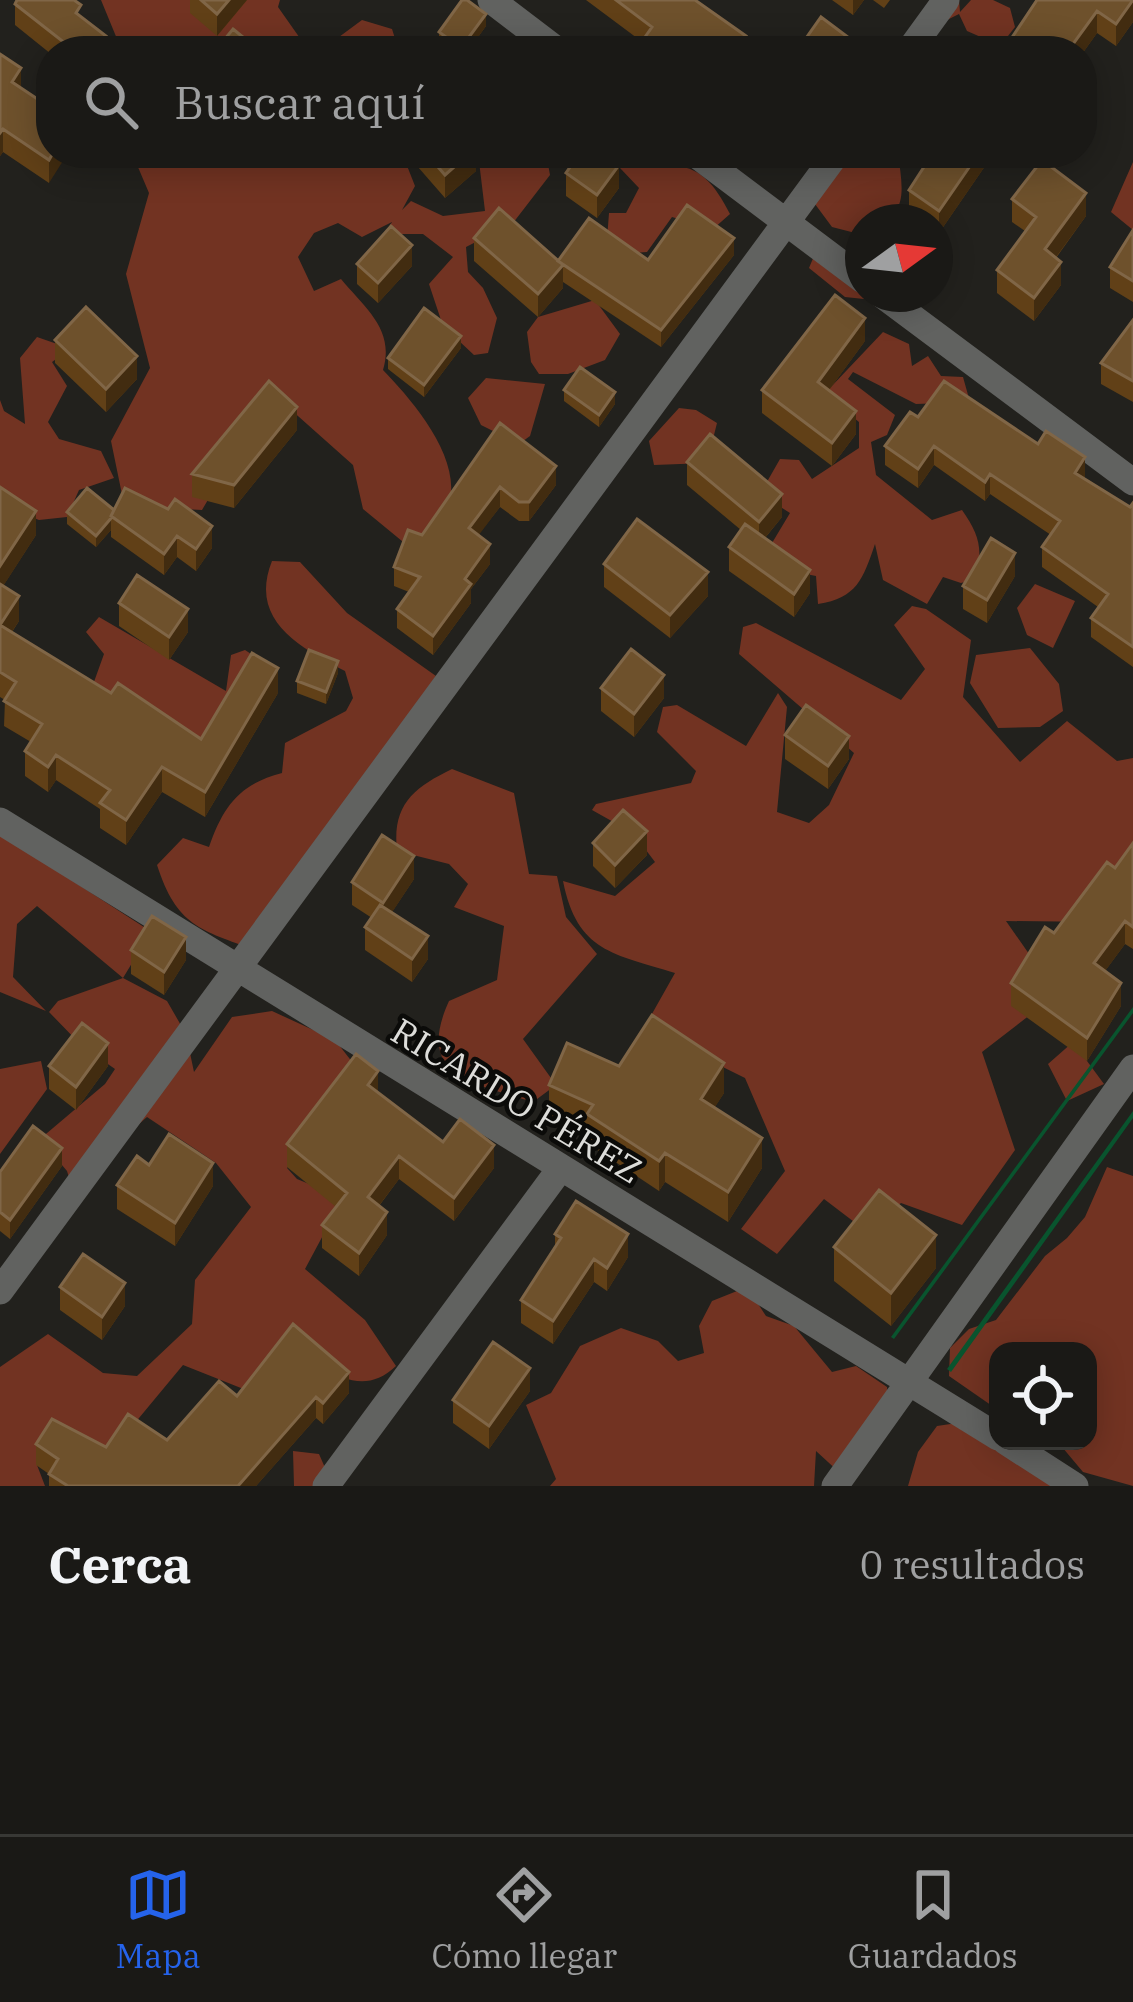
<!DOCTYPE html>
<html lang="es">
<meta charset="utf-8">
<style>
:root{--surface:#1a1916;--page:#272623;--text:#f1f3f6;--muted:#9fa0a1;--line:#383835;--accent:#2563eb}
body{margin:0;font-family:"IBM Plex Serif",serif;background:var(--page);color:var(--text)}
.controls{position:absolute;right:36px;bottom:36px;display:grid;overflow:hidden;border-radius:24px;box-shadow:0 6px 30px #0003}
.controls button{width:108px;height:108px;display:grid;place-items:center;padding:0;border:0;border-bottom:3px solid var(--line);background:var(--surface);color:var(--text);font:60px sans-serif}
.compass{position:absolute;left:845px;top:204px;width:108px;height:108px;border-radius:50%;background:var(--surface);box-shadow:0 6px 30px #0003;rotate:75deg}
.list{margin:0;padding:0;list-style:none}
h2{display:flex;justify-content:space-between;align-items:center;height:156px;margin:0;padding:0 48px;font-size:51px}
h2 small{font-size:39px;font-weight:400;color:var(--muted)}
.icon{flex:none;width:66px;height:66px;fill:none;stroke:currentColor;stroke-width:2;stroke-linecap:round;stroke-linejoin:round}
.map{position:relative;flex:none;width:1133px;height:1486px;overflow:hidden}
.search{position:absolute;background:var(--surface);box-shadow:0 6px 30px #0003;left:36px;right:36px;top:36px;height:132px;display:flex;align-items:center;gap:30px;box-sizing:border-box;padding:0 42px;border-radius:48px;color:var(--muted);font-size:45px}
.sheet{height:348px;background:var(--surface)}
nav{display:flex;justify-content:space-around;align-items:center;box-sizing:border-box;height:168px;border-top:3px solid var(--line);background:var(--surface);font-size:33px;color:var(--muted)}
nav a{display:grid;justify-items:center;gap:6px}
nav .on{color:var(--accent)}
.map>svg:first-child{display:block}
.forest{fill:#723322}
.water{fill:#09542e}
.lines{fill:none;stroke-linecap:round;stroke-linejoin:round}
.street{stroke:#616260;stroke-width:27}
.wall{fill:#614017}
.shaded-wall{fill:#422c10}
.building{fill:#6e512c;stroke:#806647;stroke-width:3}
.labels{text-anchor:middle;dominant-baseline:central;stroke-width:9;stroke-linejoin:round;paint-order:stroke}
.street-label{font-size:36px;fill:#dcdcd9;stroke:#0b0b09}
</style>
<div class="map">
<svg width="1133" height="1486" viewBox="0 0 1133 1486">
<rect width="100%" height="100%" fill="#22211d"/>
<path class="forest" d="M101 0H280L278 7 309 51H122Z
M929 0H959L960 12 971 0H993L1010 8 1015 27 1001 45 988 48 983 38 967 31 959 14 945 21Z
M362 20 392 29 399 51H320Z
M132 153H402L415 186 402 210 411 201 443 216 485 211 478 153H546L550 175 513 223 466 247 468 272 483 288 497 318 488 353 474 355 443 326 429 284 453 257 423 234H384L392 222 362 237 338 223 314 233 298 257 314 291 341 279C366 309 395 330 383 370 414 402 478 475 439 522 432 531 417 539 408 546L363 509 353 465 271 392 202 510 184 509 165 529 125 509 111 441 150 368 126 274 149 193Z
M617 153H652L654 167C695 160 712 179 730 214L713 229 672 217 647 252 619 254 607 239 609 213H626L639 188 620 168Z
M832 153H898C902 187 912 222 863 222V235L832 227 812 200Z
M1133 162V230L1111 212Z
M817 249 863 280 864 299 845 297 809 268Z
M595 300 620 334 605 360 568 374H539L531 362 527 332 538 317Z
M883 332 909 344 912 366 928 356 941 376 963 377 970 402 916 404 853 372 848 379 895 415 887 435 871 442 876 475 932 520 962 510C979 534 984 550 975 579L961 583 943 577 927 604 883 580 875 544C863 579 857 598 818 604L816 576 785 570 769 548 790 513 760 494 780 459 799 460 812 479 859 448V422L828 397 829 389Z
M37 337 60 345 62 355 52 362 67 386 48 422 59 439 101 451 114 478 79 490 67 517 39 520 0 505V400L4 411 25 424 20 358Z
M486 378 545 384 530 436 519 444 481 425 468 398Z
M679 408 696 410 717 423 707 463 654 465 649 441Z
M272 561 300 562 347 613 436 676 258 951C201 930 177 927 157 865L183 838 209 847C223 807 239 784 282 773L285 743 346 711 353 698 345 671C301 648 248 621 272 561Z
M1035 584 1075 601 1053 648 1027 635 1017 608Z
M912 606 926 609 971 640 963 697 1020 762 1067 721 1117 761 1133 758V890L1101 922 1006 921 1057 994 982 1052 1015 1150 962 1225 901 1203 866 1231 824 1199 777 1254 741 1229 785 1171 745 1078 644 1028 675 973C614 954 577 952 563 881L615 896 655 862 633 833 592 810 596 804 691 783 696 771 657 732 663 707 677 705 746 746 778 693 787 707 777 812 809 823 829 805 854 753 739 654 743 627 756 623 901 700 925 669 894 625Z
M99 617 226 691 231 655 245 650 263 662 192 758 86 704 104 654 86 632Z
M1030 648 1059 684 1063 711 1040 727 998 728 970 683 976 655Z
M452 769 514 793 529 874 557 876 566 917 597 954 523 1039 556 1085 533 1102C474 1083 414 1078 449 1001L497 980 504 926 454 907 468 884 449 864 397 851C392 805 413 788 452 769Z
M0 834 147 929 146 940 123 978 167 1001 186 1034 194 1072 232 1017 272 1011 335 1040 353 1063 287 1168 297 1179 343 1198 305 1269 365 1320 396 1366C357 1403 321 1364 285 1340L251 1392 183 1365 105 1459 37 1465 45 1486H0V1367L48 1334 103 1373 137 1376 192 1324 195 1280 251 1207 216 1163 147 1117 71 1184 67 1171 40 1139 105 1084 115 1069 82 1046 49 1012 58 1001 123 978 37 906 17 924 13 977 46 1011 0 992Z
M1073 1042 1104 1084 1067 1101 1048 1064Z
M41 1061 47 1089 0 1154V1069Z
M1107 1167 1133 1176V1486L1083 1472 1057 1441H1088V1351H998V1410L949 1376 950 1348 969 1329 996 1320 1045 1256 1067 1238 1085 1217Z
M747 1287 766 1316 794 1326 832 1372 856 1366 887 1387 889 1416 840 1473 816 1451 814 1486H550L556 1479 526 1405 551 1393 580 1346 621 1328 658 1341 678 1361 704 1353 699 1326 712 1301Z
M984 1419 1058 1486H908L918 1452 937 1426Z
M293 1451 319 1454 330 1479 326 1486H294Z"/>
<path class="water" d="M1133 1007V1013L894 1339 891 1337Z
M1133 1111V1118L951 1372 947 1369Z"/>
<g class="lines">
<path class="street" d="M491 0 558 51
M909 51 946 0
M694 153 863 280
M881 294 1133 482
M0 821 998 1437
M0 1291 837 153
M1005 1441 1075 1486
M326 1486 560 1169
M835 1486 1133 1068"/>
</g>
<path class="wall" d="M190 0H247L217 36 190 13Z
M586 0H695L746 51H645V44Z
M832 0H864L853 15Z
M873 0H890L884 8Z
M1133 0V22L1116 46 1097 33 1082 54V51H1009V42Z
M15 4 81 17 106 51H51V54L15 25Z
M486 26 468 51H449L439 43V32Z
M0 54 21 88 51 108 49 183 3 152 0 156Z
M411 153H476V171L445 198 411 159Z
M923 153H994L939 233 935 230V222H923L909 212V190L930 158Z
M566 173 619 188 597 218 566 196Z
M1012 199 1086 216 1056 258 1061 285 1034 321 997 293V270L1025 231 1012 222Z
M1133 230V302L1110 288V267Z
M474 238 558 261 648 260 734 255 661 347 563 282V288L538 317 474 261Z
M357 264 412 266 378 303 357 284Z
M1133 320V402L1101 384V363Z
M55 340 137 379 106 412 55 363Z
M865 341 829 390 856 434 832 466 762 413V390Z
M461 348 424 397 388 369V358Z
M564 390 615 404 599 427 564 401Z
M918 417 1085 476 1084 478 1130 507 1133 503V667L1091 637V618L1098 607 1042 567V547L1051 535 990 494 985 501 934 465 918 488 885 465V446Z
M500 423 556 485 529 521H519L500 507 478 535 490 564 471 589V603L433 655 397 628V609L409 592 394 586V567L422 535Z
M297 430 234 508 192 497V474Z
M687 462 782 517 765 538 810 593 794 617 729 571V547L741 530 687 485Z
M0 487 36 535 3 586 19 621 12 632 111 693 201 739 278 693 205 817 162 792 126 845 100 828V809L56 780 48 792 25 776V751L31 742 4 726 5 700 0 697Z
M114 510 212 548 196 571 177 557 164 575 111 537V530L96 547 67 524V512Z
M604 564 708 596 670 638 604 587Z
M1015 576 987 623 963 609V586Z
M119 603 188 632 169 660 119 626Z
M338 673 326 704 297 693V681Z
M601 688 664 698 634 737 601 711Z
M785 735 849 759 828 789 785 759Z
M593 843 647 855 615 888 593 866Z
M1133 843V949L1125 944 1105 971 1121 1006 1087 1061 1011 1006V983L1054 933 1115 868Z
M414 879 392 912 428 959 412 982 365 950V927L372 918 352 905V882Z
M131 950 186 960 164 995 131 974Z
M49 1066H108L76 1110 49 1089Z
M619 1066 724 1093 714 1108 762 1168 728 1222 665 1182 659 1191 587 1143V1132L549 1115V1085Z
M378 1093 443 1142 494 1168 454 1221 399 1179 379 1206 387 1235 359 1276 322 1248V1225L336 1207 287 1167V1144Z
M149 1165 213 1186 175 1246 117 1209V1185Z
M62 1166 10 1239 0 1231V1172Z
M555 1234 628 1257 607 1291 594 1282 553 1344 521 1323V1300L555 1248Z
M834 1247 936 1268 891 1326 834 1281Z
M60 1287 125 1306 102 1340 60 1310Z
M530 1391 489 1449 453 1423V1400Z
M349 1393 323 1424 316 1418 256 1486H49V1474L36 1465V1444L106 1447 167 1440 237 1396Z"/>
<path class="shaded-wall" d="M229 0H247L217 36V14Z
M853 0H864L853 15Z
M1133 0V22L1116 46V24Z
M1097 11V33L1082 54V51H1068Z
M486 14V26L468 51H461V48Z
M106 36V51H94Z
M746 36V51H736Z
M21 68V91L12 82Z
M3 129V152L0 156V133Z
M53 153H68L49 183V160Z
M470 153H476V171L445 198V175Z
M979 153H994L939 233V211Z
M619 165V188L597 218V195Z
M1086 193V216L1045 272V249Z
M734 238V255L661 347V330Z
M412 245V266L378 303V283Z
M1061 262V285L1034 321V298Z
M563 265V288L538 317V294Z
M865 318V341L818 405V382Z
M461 336V348L424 397V385Z
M137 356V379L106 412V389Z
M615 392V404L599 427V415Z
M297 407V430L234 508V485Z
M856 411V434L832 466V443Z
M934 446V465L918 488V469Z
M1085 457V476L1075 492V473Z
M556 466V485L529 521V502Z
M990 474V494L985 501V482Z
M500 487V507L469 548V528Z
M782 494V517L759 545V522Z
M36 511V535L0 591V566Z
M111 518V530L96 547V536Z
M212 526V548L196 571V549Z
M177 536V557L164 575V554Z
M490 544V564L471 589V603L433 655V636L465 579Z
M1015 553V576L987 623V600Z
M810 570V593L794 617V594Z
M708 572V596L670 638V615Z
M19 596V621L0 649V625Z
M188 609V632L169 660V637Z
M338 661V673L326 704V692Z
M278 668V693L205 817V792Z
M664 675V698L634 737V714Z
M849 736V759L828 789V766Z
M56 755V780L48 792V767Z
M162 767V792L126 845V820Z
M647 831V855L615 888V865Z
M414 856V879L383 926V903Z
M1125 921V944L1094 986V963Z
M428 936V959L412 982V959Z
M186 937V960L164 995V972Z
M1121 983V1006L1087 1061V1038Z
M108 1043V1066L76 1110V1087Z
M724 1063V1093L701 1129V1099Z
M378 1071V1095L368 1085Z
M762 1138V1168L728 1222V1192Z
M494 1145V1168L454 1221V1198Z
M62 1148V1166L10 1239V1220Z
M665 1153V1182L659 1191V1161Z
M399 1156V1179L368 1220V1197Z
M213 1163V1186L175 1246V1223Z
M387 1212V1235L359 1276V1253Z
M628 1234V1257L607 1291V1268Z
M936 1235V1268L891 1326V1293Z
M594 1259V1282L553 1344V1321Z
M125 1283V1306L102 1340V1317Z
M530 1368V1391L489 1449V1426Z
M349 1372V1393L323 1424V1403Z
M316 1397V1418L256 1486H238Z"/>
<path class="building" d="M17 0H74L81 5 76 13 106 36 94 51H75L15 4Z
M201 0H229L217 14Z
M462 0H467L486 14 461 48 439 32Z
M616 0H695L746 36 736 51H686L678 46 675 51H666L645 37 652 27Z
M1037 0H1133L1116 24 1097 11 1068 51H1015L1017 48 1009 42Z
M821 17 865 50 864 51H797Z
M233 29 260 51H215Z
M0 54 21 68 12 82 51 108V153H53L49 160 3 129 0 133Z
M426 153H470L445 175Z
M580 153H603L619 165 597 195 566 173Z
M933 153H979L939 211 909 190Z
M1042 160 1086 193 1045 249 1061 262 1034 298 997 270 1036 217 1012 199Z
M687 205 734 238 661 330 558 261 589 218 648 260Z
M499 208 563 265 538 294 474 238Z
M391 226 412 245 378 283 357 264Z
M1133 230V281L1110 267Z
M835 295 865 318 818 382 856 411 832 443 762 390Z
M86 307 137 356 106 389 55 340Z
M424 308 461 336 424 385 388 358Z
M1133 320V381L1101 363Z
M580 367 615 392 599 415 564 390Z
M269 381 297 407 234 485 192 474Z
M944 381 1038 444 1046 431 1085 457 1075 473 1130 507 1133 503V647L1091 618 1108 594 1042 547 1060 521 990 474 985 482 934 446 918 469 885 446 910 412 918 417Z
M500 423 556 466 529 502H519L500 487 469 528 490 544 465 579 471 584 433 636 397 609 420 577 394 567 408 530 422 535Z
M710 434 782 494 759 522 687 462Z
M0 487 36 511 0 566Z
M87 488 114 510 111 516 112 517 96 536 67 512Z
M125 488 168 509 175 499 212 526 196 549 177 536 164 554 111 516Z
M637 519 708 572 670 615 604 564Z
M745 524 810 570 794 594 729 547Z
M991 538 1015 553 987 600 963 586Z
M137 575 188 609 169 637 119 603Z
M0 584 19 596 0 625 111 693 118 683 201 739 252 653 278 668 205 792 162 767 126 820 100 803 110 790 56 755 48 767 25 751 42 724 4 701 16 682 0 672Z
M631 649 664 675 634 714 601 688Z
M309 650 338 661 326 692 297 681Z
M806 705 849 736 828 766 785 735Z
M623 810 647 831 615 865 593 843Z
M382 835 414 856 383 903 352 882Z
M1133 843V927L1125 921 1094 963 1121 983 1087 1038 1011 983 1045 927 1054 933 1107 862 1115 868Z
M380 905 428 936 412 959 365 927Z
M152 916 186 937 164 972 131 950Z
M652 1015 724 1063 701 1099 762 1138 728 1192 665 1153 659 1161 587 1114 593 1105 549 1085 567 1043 619 1066Z
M82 1023 108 1043 76 1087 49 1066Z
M356 1054 378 1071 368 1085 443 1142 460 1119 494 1145 454 1198 399 1156 368 1197 387 1212 359 1253 322 1225 347 1193 287 1144Z
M33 1126 62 1148 10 1220 0 1212V1172Z
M169 1134 213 1163 175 1223 117 1185 137 1156 149 1165Z
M879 1190 936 1235 891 1293 834 1247Z
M576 1201 628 1234 607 1268 594 1259 553 1321 521 1300 561 1238 555 1234Z
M83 1254 125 1283 102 1317 60 1287Z
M293 1324 349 1372 323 1403 316 1397 238 1486H68L49 1474 58 1459 36 1444 52 1419 106 1447 128 1414 167 1440 219 1381 237 1396Z
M493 1342 530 1368 489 1426 453 1400Z"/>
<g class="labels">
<g class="street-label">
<text transform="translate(517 1100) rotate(31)">RICARDO PÉREZ</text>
</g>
</g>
</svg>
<div class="controls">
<button><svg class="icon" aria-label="locate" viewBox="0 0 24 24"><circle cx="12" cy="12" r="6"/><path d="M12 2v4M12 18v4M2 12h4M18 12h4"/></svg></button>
</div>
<svg class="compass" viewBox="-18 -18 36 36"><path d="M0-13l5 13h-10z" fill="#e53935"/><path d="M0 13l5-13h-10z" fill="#9fa0a1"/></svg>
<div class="search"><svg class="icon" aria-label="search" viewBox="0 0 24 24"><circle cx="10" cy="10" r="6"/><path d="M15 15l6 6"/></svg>Buscar aquí</div>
</div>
<section class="sheet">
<h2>Cerca<small>0 resultados</small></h2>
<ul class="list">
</ul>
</section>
<nav>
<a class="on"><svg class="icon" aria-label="map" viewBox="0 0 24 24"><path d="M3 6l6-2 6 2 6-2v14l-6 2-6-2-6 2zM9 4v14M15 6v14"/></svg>Mapa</a>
<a><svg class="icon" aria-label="directions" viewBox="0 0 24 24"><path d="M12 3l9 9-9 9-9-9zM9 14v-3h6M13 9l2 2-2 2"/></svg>Cómo llegar</a>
<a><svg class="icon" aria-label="saved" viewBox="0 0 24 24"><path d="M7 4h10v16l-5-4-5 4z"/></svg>Guardados</a>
</nav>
